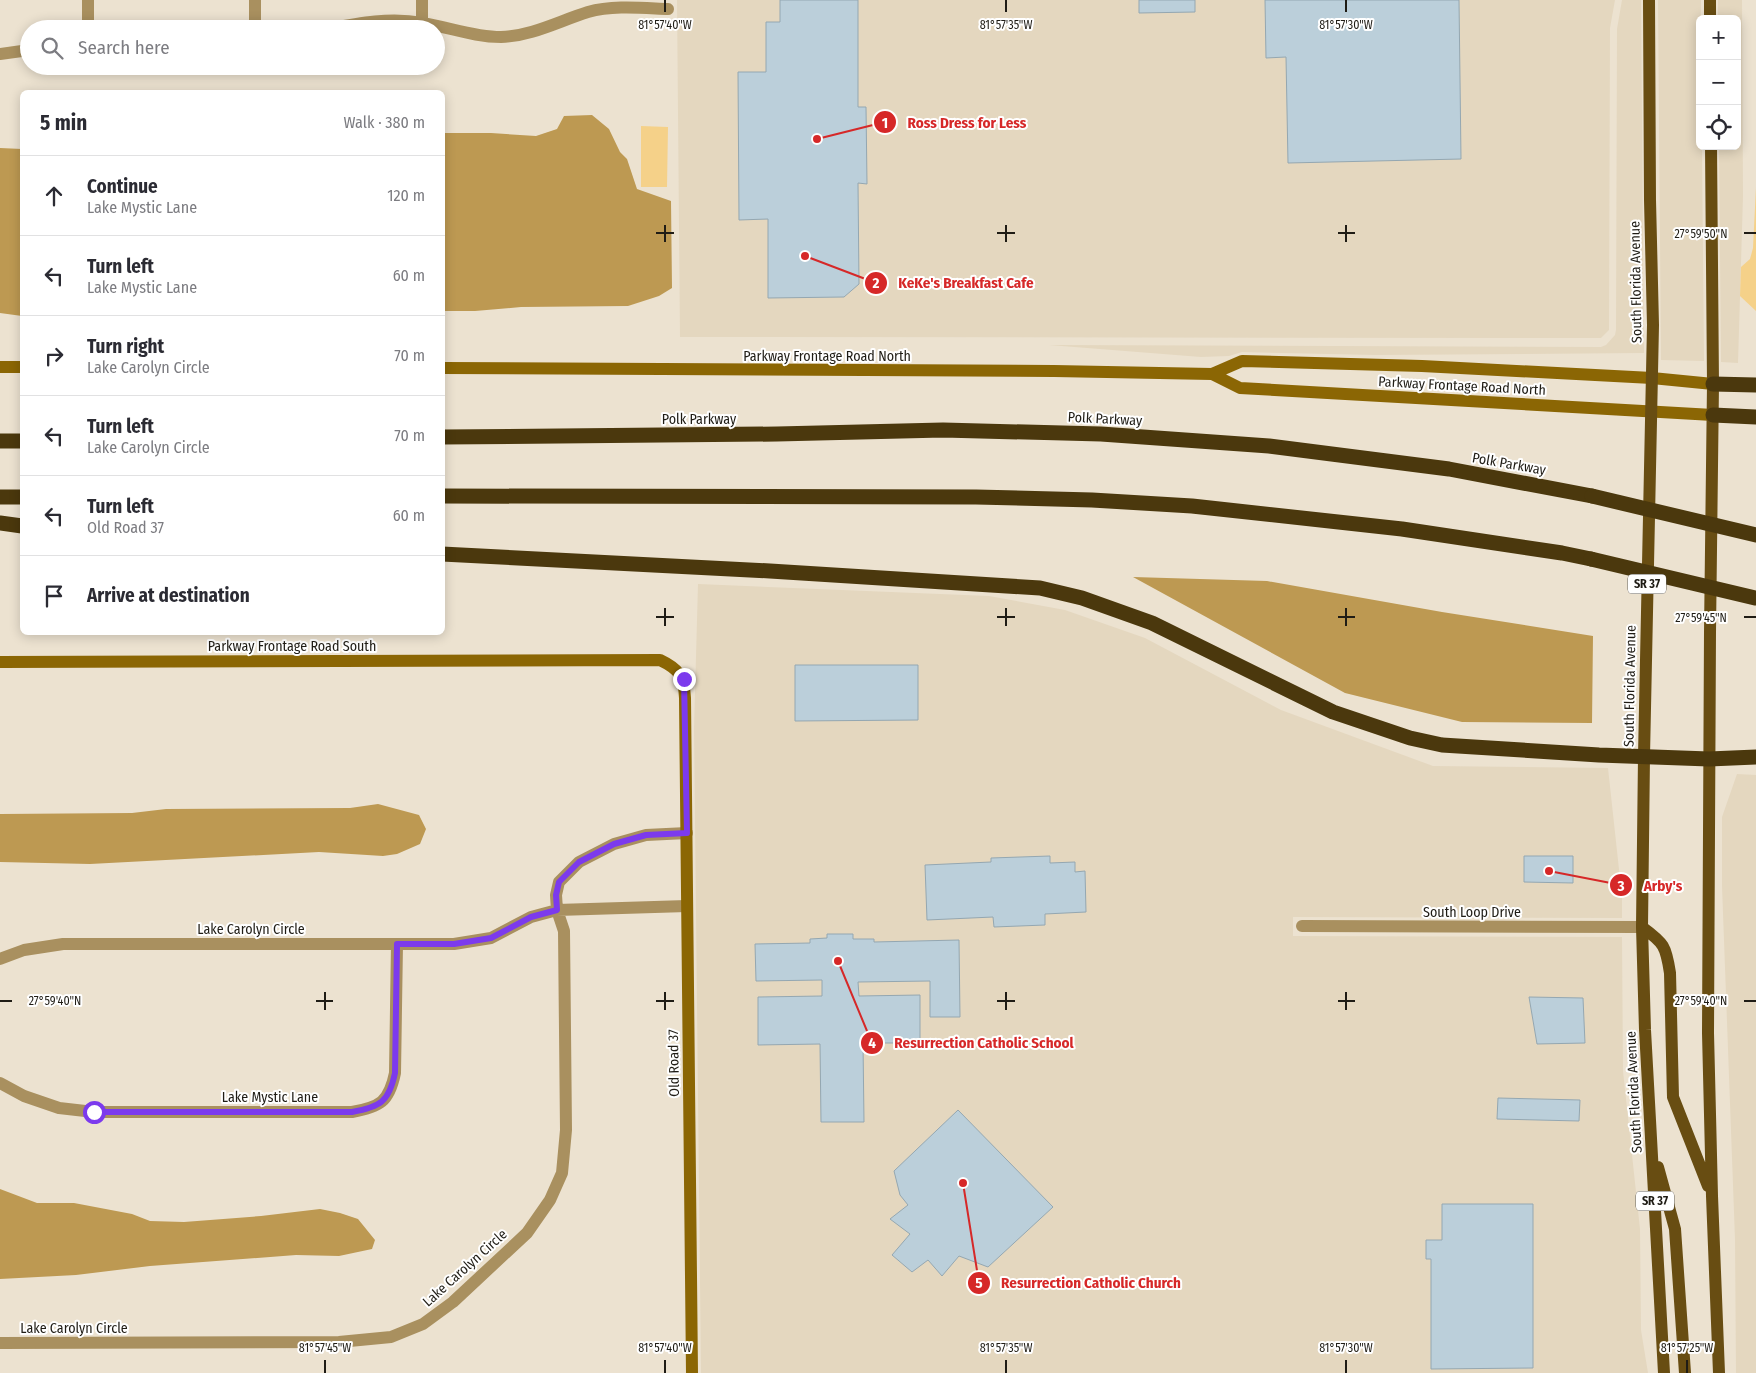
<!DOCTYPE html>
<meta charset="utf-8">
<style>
:root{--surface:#fff;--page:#f7f7f7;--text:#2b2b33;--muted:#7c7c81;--line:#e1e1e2}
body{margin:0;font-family:"Fira Sans Condensed",sans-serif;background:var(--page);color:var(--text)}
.controls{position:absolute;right:15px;top:15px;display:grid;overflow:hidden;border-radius:8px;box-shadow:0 2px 12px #0003}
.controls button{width:45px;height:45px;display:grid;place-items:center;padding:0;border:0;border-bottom:1px solid var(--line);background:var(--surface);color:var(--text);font:25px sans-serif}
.stop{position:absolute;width:15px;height:15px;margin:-11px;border:4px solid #7c3aed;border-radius:50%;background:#fff}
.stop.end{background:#7c3aed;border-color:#fff;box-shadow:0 1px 5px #0008}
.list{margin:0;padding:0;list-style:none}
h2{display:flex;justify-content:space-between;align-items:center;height:65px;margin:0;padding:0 20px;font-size:21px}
h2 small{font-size:16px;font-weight:400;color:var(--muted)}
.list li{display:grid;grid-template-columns:32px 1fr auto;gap:15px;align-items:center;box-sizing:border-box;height:80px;padding:0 20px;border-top:1px solid var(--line)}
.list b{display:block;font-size:19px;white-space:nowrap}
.list p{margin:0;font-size:16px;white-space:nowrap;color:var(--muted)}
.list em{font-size:16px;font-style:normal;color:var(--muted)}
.icon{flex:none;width:28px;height:28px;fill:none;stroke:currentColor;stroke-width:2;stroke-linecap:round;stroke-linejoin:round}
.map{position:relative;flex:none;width:1756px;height:1373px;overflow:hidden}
.search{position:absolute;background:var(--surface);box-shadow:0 2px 12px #0003;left:20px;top:20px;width:425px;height:55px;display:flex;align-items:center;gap:12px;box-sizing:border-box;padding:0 18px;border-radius:28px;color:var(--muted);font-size:19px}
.panel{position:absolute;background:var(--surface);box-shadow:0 2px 12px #0003;left:20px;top:90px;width:425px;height:545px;border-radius:8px}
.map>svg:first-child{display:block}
.built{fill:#e4d7bf}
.green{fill:#f5d189}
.water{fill:#bd9952}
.building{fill:#bbcfda;stroke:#94a7b1}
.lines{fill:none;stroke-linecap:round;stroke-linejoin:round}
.street{stroke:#a9905f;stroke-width:12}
.secondary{stroke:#8b6604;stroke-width:12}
.primary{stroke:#684d12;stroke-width:12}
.highway{stroke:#4b380d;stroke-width:15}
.highway-bridge{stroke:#4b380d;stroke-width:15}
.route{stroke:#7c3aed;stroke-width:6}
.ticks{fill:none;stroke:#1f1c15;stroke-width:2}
.labels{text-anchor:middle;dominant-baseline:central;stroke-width:4;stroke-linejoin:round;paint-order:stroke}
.shield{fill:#fff;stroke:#62605b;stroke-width:1}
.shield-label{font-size:12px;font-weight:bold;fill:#1f1c15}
.street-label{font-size:14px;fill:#1f1c15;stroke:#fff}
.ticks-label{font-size:12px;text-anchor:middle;fill:#1f1c15;stroke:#fff;stroke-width:4;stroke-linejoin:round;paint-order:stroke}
.leader{fill:none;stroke:#d62828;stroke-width:2}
.callout-dot{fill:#d62828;stroke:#fff;stroke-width:2}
.mark-label{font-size:15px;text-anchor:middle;font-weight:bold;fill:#fff}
.callout-label{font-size:15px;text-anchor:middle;font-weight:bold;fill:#d62828;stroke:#fff;stroke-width:4;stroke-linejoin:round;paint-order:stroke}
</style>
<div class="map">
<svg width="1756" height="1373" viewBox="0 0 1756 1373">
<rect width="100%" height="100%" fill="#ece2d0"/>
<path class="built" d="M677 0H1615L1610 28 1609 330 1601 338 680 337Z
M1622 0H1641L1644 353 1375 355 1242 352 1229 356 1201 357 1049 345 1601 347 1606 345 1615 335 1616 330 1617 29Z
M1658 0H1701L1700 146H1702L1704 361 1661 360Z
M1718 0H1742L1743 196 1738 363 1721 362 1719 146H1737V19H1718Z
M698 584 989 596 1065 610 1145 638 1281 710 1433 766 1608 768 1622 897V918L1293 917V936L1622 937 1623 1071 1640 1229 1641 1330 1648 1373H701L694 729Z
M1737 774 1756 775V1373H1736L1735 1239 1722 886V817Z"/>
<path class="green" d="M641 126 668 127 667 187H641Z
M1756 187V311L1740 296 1741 267 1750 259 1753 248Z"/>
<path class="water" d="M592 115 609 129 620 152 627 159 637 189 671 201 672 288 659 296 628 306 521 307 475 311H443V133H491L536 136 557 129 564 116Z
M0 148 22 149V316L0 313Z
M1133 577 1267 581 1442 612 1593 636 1592 723 1462 722 1345 693Z
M378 804 419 815 426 829 420 844 397 854 383 856 319 852 90 864 0 862V814L132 813 166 809 350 808Z
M0 1189 37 1203H74L132 1214 150 1221 184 1222 261 1216 320 1209 340 1213 358 1219 375 1240 372 1249 339 1256 296 1255 150 1266 76 1275 0 1279Z"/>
<path class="building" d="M780 0H858V107H866L867 184 858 183 859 284 844 297 768 298V219L739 220 738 72H766V22H780Z
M1139 0H1195V12L1139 13Z
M1265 0H1459L1461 159 1288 163 1286 57 1266 58Z
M795 665H918V720L795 721Z
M1050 856V863L1075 862V872L1085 871 1086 912 1045 914V925L994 927 993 917 927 920 925 865 991 862V858Z
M1524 856H1573V883L1524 882Z
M827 934H853V939H874V942L959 940 960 1017H930V981L858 982 859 996 920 995V1043H863L864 1122H821L820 1044 758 1045V997L822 996V980L756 981 755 944 810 943V939L827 938Z
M1529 997 1583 998 1585 1043 1537 1044Z
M1498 1098 1580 1100 1579 1121 1497 1119Z
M958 1110 1053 1207 988 1267 959 1256 942 1276 928 1260 912 1272 892 1255 910 1234 890 1219 908 1205 900 1195 894 1171Z
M1442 1204H1533V1368L1431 1369V1259H1426V1240H1442Z"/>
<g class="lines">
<path class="street" d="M88 0V29
M255 0V29
M422 0V22
M328 29C359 23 391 17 422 23 449 27 473 37 501 37 532 36 559 21 588 12 613 5 642 8 668 9
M0 54 29 50
M1302 926 1642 927
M0 959 24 950 63 944H454L491 938 531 917 557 910 687 906
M0 1083 24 1096 59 1108 94 1112H352C380 1107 389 1102 395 1073L397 944
M0 1343 339 1342 391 1337 423 1324 453 1302 527 1233 550 1200 562 1173 566 1130 564 931 557 910 556 895 559 882 579 862 614 844 646 835 687 833"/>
<path class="secondary" d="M0 367H22
M442 368 1054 371 1212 374 1242 361 1422 366 1652 378 1713 384
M1212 374 1240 388 1713 415
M0 662 660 660C679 669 684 676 685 698L692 1373"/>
<path class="primary" d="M1649 0 1650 200 1653 325 1644 756 1642 927 1645 1030 1664 1373
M1710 0V19
M1711 146 1713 384 1710 632 1708 1033 1712 1196 1719 1373
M1642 927C1664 943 1666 946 1670 973L1673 1097 1708 1186
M1658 1167 1675 1229 1685 1373"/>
<path class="highway" d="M1713 384 1756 385
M1713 415 1756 417
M442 437 777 434 943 430 1101 434 1269 446 1449 469 1592 496
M0 441H22
M442 496 976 497 1092 500 1192 506 1402 529 1562 553 1591 559
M0 497H22
M0 523 22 526
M442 554 770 571 1040 588 1082 598 1152 623 1333 712 1410 738 1442 745 1599 755 1709 759 1756 757"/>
<path class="highway-bridge" d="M1592 496 1756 535
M1591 559 1755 598"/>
</g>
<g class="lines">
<path class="route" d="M94 1112H352C380 1107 389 1102 395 1073L397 944H454L491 938 531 917 557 910 556 895 559 882 579 862 614 844 646 835 687 833 684 679"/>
</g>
<path class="ticks" d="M665 0V12M1006 0V12M1346 0V12M665 225V242M1006 225V242M1346 225V242M656 233H674M997 233H1015M1338 233H1355M1744 233H1756M665 608V626M1006 608V626M1346 608V626M656 617H674M997 617H1015M1338 617H1355M1744 617H1756M325 992V1010M665 992V1010M1006 992V1010M1346 992V1010M0 1001H12M316 1001H333M656 1001H674M997 1001H1015M1338 1001H1355M1744 1001H1756M325 1360V1373M665 1360V1373M1006 1360V1373M1346 1360V1373M1687 1360V1373"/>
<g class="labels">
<g class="shield">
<rect x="1628" y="574.5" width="38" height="19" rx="4"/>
<rect x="1636" y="1191.5" width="38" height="19" rx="4"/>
</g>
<g class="shield-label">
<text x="1647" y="584">SR 37</text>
<text x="1655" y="1201">SR 37</text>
</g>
<g class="street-label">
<text transform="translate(1636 282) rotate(-91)">South Florida Avenue</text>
<text x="827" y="356">Parkway Frontage Road North</text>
<text transform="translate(1462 386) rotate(3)">Parkway Frontage Road North</text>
<text x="699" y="419">Polk Parkway</text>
<text transform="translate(1105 419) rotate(3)">Polk Parkway</text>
<text transform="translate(1509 464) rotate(10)">Polk Parkway</text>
<text x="292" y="646">Parkway Frontage Road South</text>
<text transform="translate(1630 686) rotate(-89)">South Florida Avenue</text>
<text x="1472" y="912">South Loop Drive</text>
<text x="251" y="929">Lake Carolyn Circle</text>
<text transform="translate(674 1063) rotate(-91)">Old Road 37</text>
<text transform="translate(1634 1092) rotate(-93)">South Florida Avenue</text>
<text x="270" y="1097">Lake Mystic Lane</text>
<text transform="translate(465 1268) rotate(-42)">Lake Carolyn Circle</text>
<text x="74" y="1328">Lake Carolyn Circle</text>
</g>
</g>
<g class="ticks-label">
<text x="665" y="29">81°57'40"W</text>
<text x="1006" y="29">81°57'35"W</text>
<text x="1346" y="29">81°57'30"W</text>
<text x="1701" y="238">27°59'50"N</text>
<text x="1701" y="622">27°59'45"N</text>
<text x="55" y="1005">27°59'40"N</text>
<text x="1701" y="1005">27°59'40"N</text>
<text x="325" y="1352">81°57'45"W</text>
<text x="665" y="1352">81°57'40"W</text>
<text x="1006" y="1352">81°57'35"W</text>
<text x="1346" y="1352">81°57'30"W</text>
<text x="1687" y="1352">81°57'25"W</text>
</g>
<path class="leader" d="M817 139L885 122M805 256L876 283M1549 871L1621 885M838 961L872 1043M963 1183L979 1283"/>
<g class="callout-dot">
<circle cx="817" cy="139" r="5"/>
<circle cx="805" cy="256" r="5"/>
<circle cx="1549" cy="871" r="5"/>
<circle cx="838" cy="961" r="5"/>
<circle cx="963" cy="1183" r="5"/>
<circle cx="885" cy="122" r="12"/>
<circle cx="876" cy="283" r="12"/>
<circle cx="1621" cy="885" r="12"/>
<circle cx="872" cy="1043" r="12"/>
<circle cx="979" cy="1283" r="12"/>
</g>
<g class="mark-label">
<text x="885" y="128">1</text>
<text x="876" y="288">2</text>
<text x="1621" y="891">3</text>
<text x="872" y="1048">4</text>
<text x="979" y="1288">5</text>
</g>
<g class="callout-label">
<text x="967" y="128">Ross Dress for Less</text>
<text x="966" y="288">KeKe's Breakfast Cafe</text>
<text x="1663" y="891">Arby's</text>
<text x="984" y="1048">Resurrection Catholic School</text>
<text x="1091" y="1288">Resurrection Catholic Church</text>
</g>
</svg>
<div class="controls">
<button>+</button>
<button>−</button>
<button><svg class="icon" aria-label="locate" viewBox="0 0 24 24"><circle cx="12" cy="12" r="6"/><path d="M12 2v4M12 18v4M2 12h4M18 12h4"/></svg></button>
</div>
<div class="stop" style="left:94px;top:1112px"></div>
<div class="stop end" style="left:684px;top:679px"></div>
<div class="search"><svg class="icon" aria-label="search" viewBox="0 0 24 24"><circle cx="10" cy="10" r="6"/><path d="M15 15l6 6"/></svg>Search here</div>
<section class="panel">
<h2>5 min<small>Walk · 380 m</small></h2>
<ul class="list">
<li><svg class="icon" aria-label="ahead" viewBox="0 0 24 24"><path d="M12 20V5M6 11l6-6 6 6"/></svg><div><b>Continue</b><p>Lake Mystic Lane</p></div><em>120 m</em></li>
<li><svg class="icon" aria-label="left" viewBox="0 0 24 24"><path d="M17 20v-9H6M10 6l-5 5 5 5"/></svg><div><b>Turn left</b><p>Lake Mystic Lane</p></div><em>60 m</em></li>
<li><svg class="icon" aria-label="right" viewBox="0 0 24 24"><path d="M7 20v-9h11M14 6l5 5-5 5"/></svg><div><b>Turn right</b><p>Lake Carolyn Circle</p></div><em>70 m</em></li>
<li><svg class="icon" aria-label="left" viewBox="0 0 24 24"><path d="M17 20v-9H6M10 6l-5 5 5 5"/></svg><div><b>Turn left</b><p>Lake Carolyn Circle</p></div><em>70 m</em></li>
<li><svg class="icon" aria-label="left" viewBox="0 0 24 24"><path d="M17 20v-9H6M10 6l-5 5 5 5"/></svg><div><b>Turn left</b><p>Old Road 37</p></div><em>60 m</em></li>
<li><svg class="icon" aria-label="arrive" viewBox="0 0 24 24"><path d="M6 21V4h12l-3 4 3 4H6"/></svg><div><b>Arrive at destination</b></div></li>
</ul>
</section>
</div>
